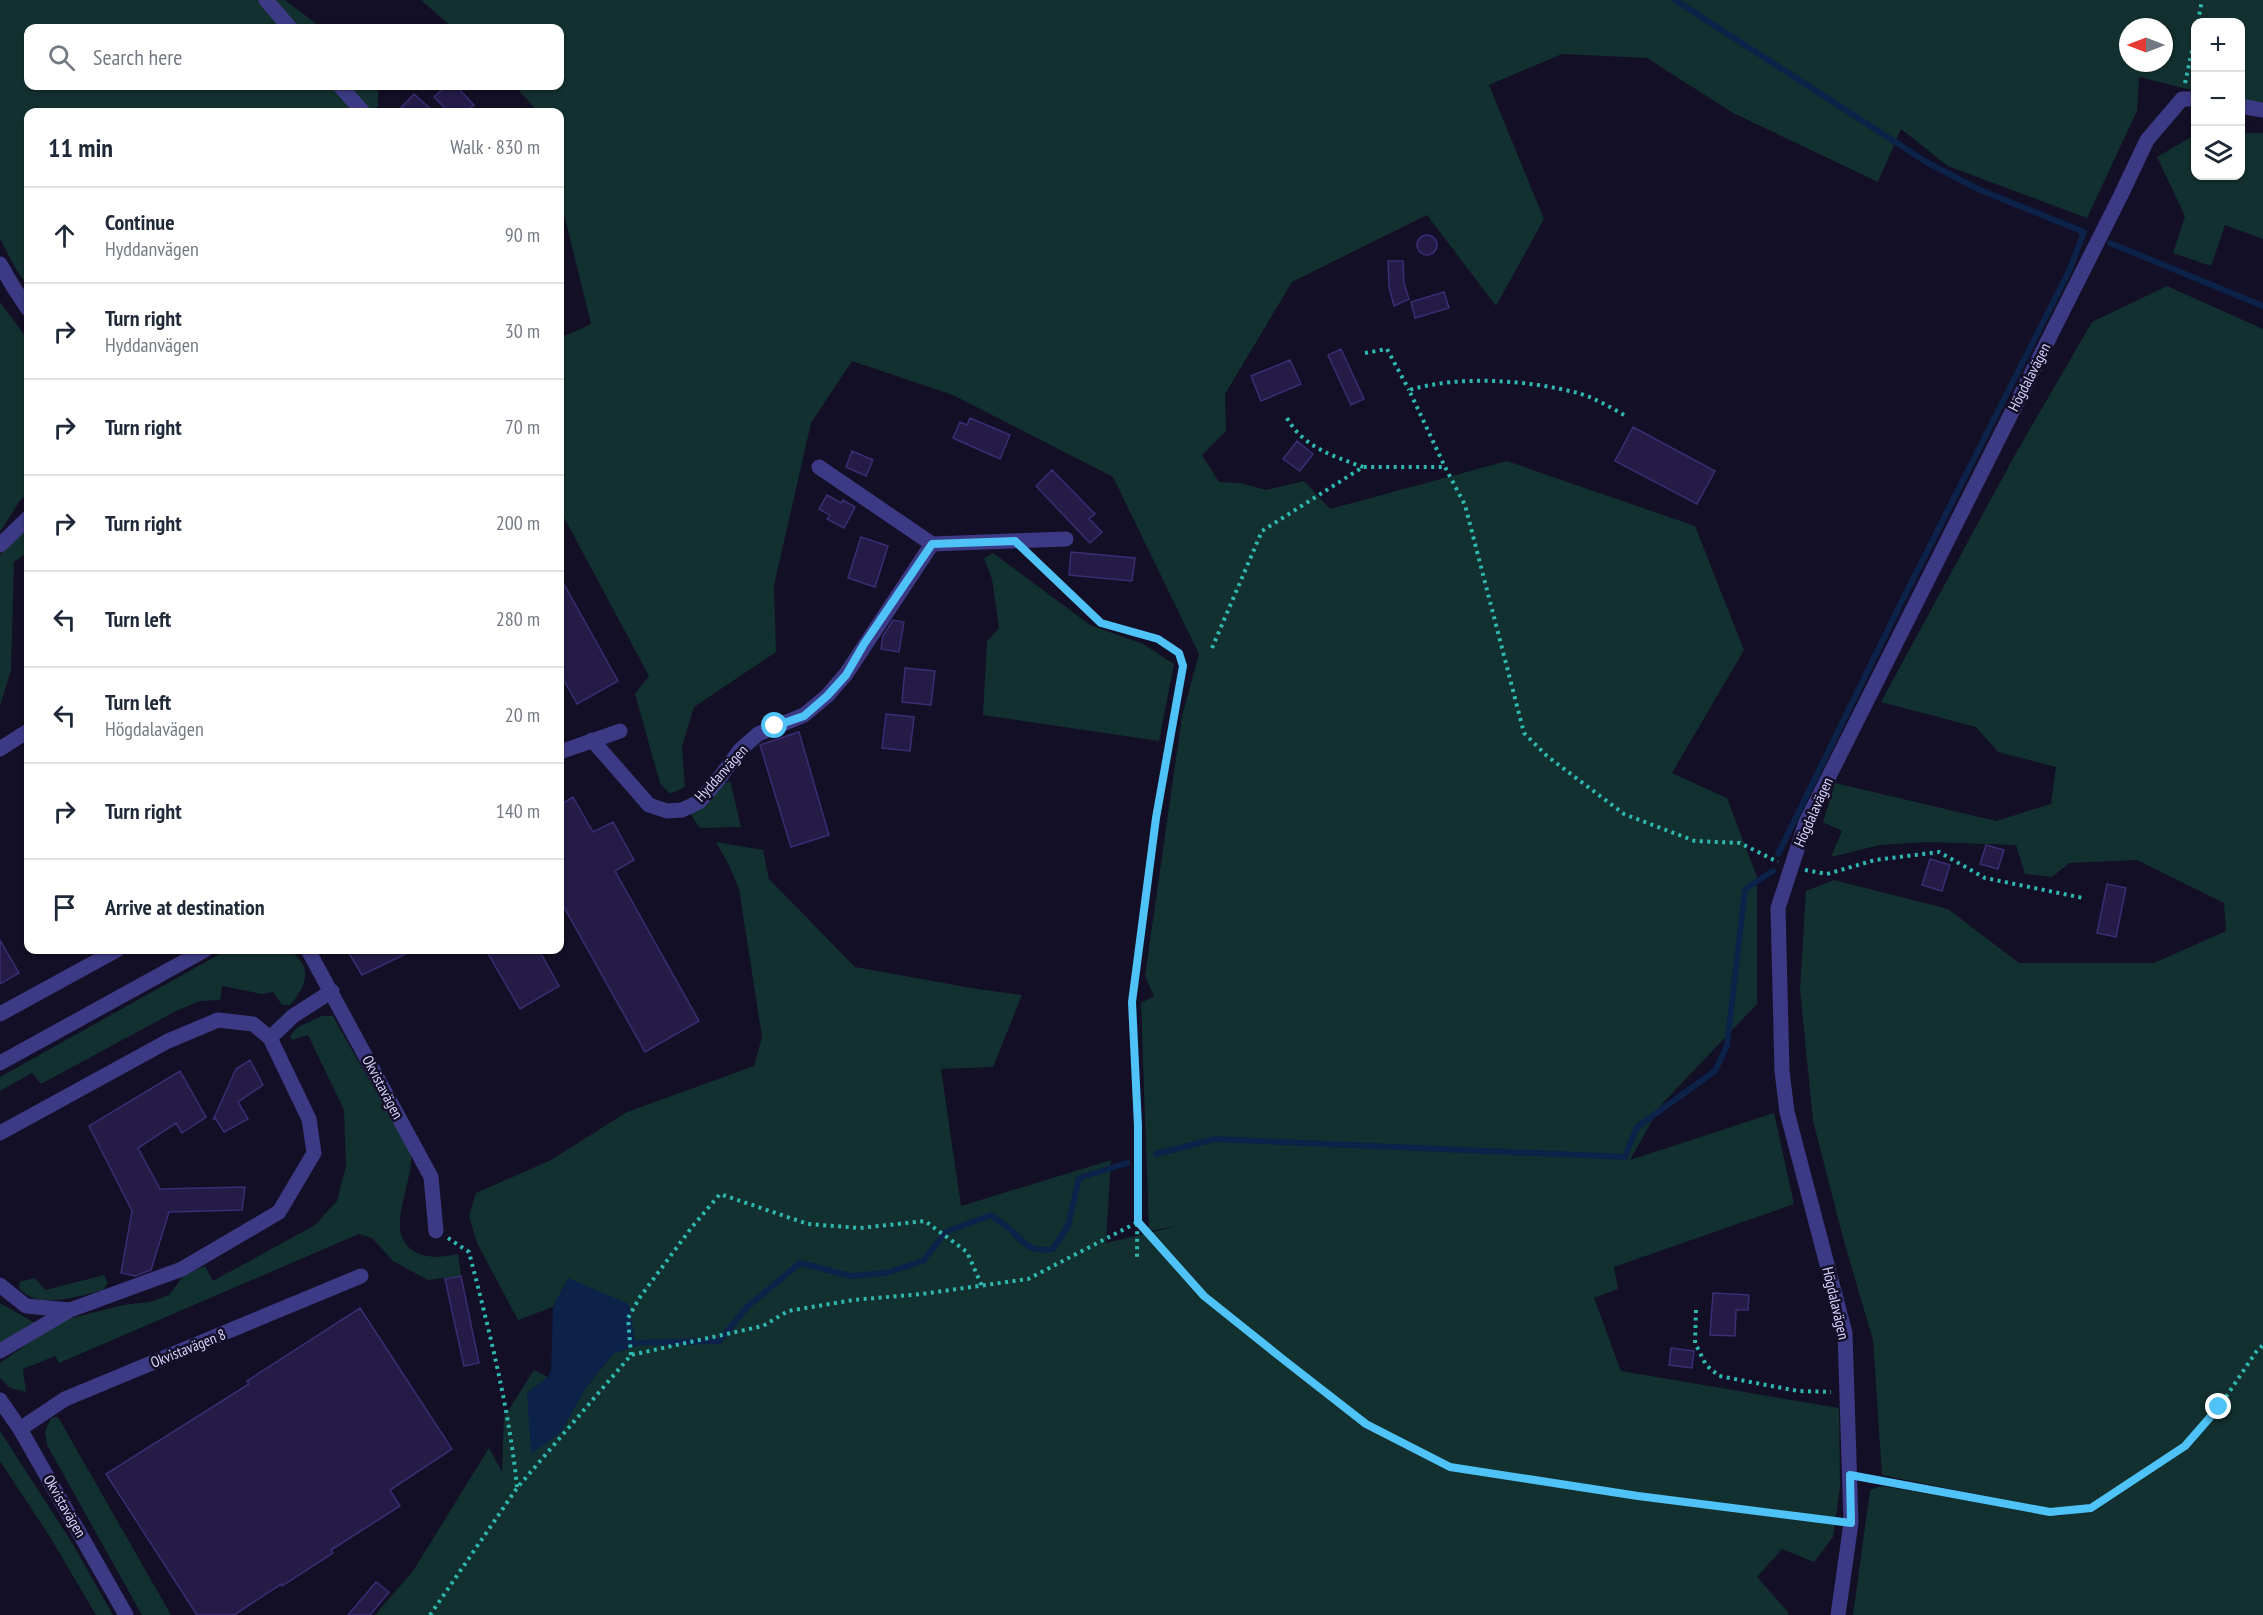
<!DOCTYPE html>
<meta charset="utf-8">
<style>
:root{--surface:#fff;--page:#f2f2f3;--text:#1f2937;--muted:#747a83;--line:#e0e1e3}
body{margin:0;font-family:"PT Sans Narrow",sans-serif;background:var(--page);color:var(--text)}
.controls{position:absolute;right:18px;top:18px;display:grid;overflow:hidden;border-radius:12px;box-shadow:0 2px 4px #0004}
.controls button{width:54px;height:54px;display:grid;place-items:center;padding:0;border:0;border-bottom:2px solid var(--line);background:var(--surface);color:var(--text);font:30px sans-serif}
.compass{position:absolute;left:2119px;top:18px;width:54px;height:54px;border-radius:50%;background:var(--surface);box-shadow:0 2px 4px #0004;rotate:270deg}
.stop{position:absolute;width:18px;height:18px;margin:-14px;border:4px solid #4fc3f7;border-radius:50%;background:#fff}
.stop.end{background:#4fc3f7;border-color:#fff;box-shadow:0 2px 6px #0008}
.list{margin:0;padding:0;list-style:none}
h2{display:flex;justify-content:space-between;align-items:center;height:78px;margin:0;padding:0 24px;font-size:26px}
h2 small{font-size:20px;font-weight:400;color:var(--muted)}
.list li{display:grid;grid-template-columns:39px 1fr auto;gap:18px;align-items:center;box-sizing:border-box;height:96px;padding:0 24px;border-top:2px solid var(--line)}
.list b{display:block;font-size:22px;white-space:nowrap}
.list p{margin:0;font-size:20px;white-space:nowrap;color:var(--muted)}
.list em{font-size:20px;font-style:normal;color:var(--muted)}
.icon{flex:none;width:33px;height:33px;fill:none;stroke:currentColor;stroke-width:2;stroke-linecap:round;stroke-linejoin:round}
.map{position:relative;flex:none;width:2263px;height:1615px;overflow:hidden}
.search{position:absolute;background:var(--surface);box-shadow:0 2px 4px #0004;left:24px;top:24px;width:540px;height:66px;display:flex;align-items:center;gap:15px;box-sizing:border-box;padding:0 21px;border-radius:12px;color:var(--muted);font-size:22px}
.panel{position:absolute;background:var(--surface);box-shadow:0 2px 4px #0004;left:24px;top:108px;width:540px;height:846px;border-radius:12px}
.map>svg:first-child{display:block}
.green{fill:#12302f;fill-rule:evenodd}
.water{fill:#0c2248}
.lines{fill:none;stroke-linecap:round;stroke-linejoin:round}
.stream{stroke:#0c2248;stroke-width:6}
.building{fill:#241b47;stroke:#3b2d73;stroke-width:1.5}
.path{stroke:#2fb8b0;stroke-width:4;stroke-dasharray:3 4.5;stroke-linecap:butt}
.minor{stroke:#3d3a85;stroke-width:15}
.route{stroke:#4fc3f7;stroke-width:8}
.labels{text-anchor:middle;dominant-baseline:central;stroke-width:5;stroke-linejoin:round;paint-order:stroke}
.street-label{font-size:15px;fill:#d9d4ff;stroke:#130f26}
</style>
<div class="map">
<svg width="2263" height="1615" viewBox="0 0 2263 1615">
<rect width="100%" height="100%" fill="#130f26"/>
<path class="green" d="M0 0H285L322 28H28V86H378V107L365 112H28V286L16 269 0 239Z
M421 0H2263V107L2241 101 2240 22H2196L2195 91 2139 77 2137 111 2087 218 1948 166 1901 129 1878 182 1733 113 1647 58 1562 54 1489 85 1544 219 1496 306 1427 215 1292 282 1225 394 1226 431 1202 455 1219 482 1240 483 1266 490 1304 481 1330 509 1507 461 1695 526 1744 650 1672 773 1727 798 1757 877V1004L1661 1105 1630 1160 1774 1113 1794 1204 1614 1267 1618 1289 1594 1298 1621 1371 1839 1408 1840 1488 1833 1537 1814 1562 1782 1549 1757 1577 1789 1613 1788 1615H375L413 1571 489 1448 502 1472 504 1417 534 1370 548 1377 527 1393 561 1432 585 1389 613 1354 568 1278 553 1307 518 1320 477 1243 469 1216 476 1193 551 1160 627 1112 754 1066 762 1037 739 889 729 865 716 842 763 850 769 879 855 967 977 989 1022 995 993 1067 941 1069 961 1206 1111 1160 1106 1243 1178 1226 1149 1231 1141 1003 1154 996 1145 976 1182 716 1199 654 1113 477 953 395 852 361 811 423 774 585 776 652 694 707 682 747 685 787 670 794 660 783 635 694 649 676 560 510V338L591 324 560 198V112H538L515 86H560V28H453ZM2128 27H2164V63H2128Z
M2241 133H2263V239L2225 225 2211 266 2173 253 2185 216 2157 157 2195 135 2196 176H2240Z
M2167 286 2263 329V1615H1853L1870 1490 1882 1486 2058 1516 2072 1514 1882 1475 1873 1340 1845 1245 1813 1121 1800 989 1806 891 1834 880 1948 909 2019 963H2154L2226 931 2224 903 2137 860 2069 863 2052 877 2025 874 2016 845 1927 842 1880 845 1831 857 1842 831 1823 822 1835 783 1996 821 2051 804 2056 767 1998 752 1976 727 1881 702 2016 453 2092 322Z
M0 302 28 340V495L21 499 0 532Z
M28 525V552L14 562 11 670 0 706V555Z
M993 553 1090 625 1143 644 1174 664 1159 741 983 715 987 641 999 628 992 579 984 558Z
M730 780 741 827 700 828 689 812Z
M227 950H290C294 954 301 960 303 965 310 979 299 995 290 1005H282L273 992 262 994 222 986 220 1000 200 1001 176 1011 41 1084 32 1073 0 1091V1077Z
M322 1016H333C352 1051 372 1085 393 1119 398 1128 409 1141 411 1151 414 1176 393 1218 402 1237 411 1259 438 1259 458 1254L461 1276 428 1280 393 1261 372 1238 359 1234 59 1363 55 1356 23 1369 26 1392 10 1388 0 1378V1363L60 1321 123 1305 150 1302 169 1295 184 1275 205 1266 213 1281 315 1225 337 1201 346 1166 344 1110 308 1035 292 1040 290 1036 298 1027Z
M104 1275 108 1283 103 1290C79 1296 38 1311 19 1288L20 1282 34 1278 46 1290Z
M0 1303 35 1323 0 1344Z
M58 1417 171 1615H142L47 1445 45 1432 51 1418Z
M0 1431 71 1541 113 1615H96L50 1537 0 1461Z"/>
<path class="water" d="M568 1278 629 1304 636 1346 613 1354 585 1389 561 1432 531 1454 527 1393 548 1377 551 1371 553 1307Z"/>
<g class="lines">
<path class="stream" d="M1675 0 1928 163 1980 190 2084 232 2070 269 1901 603 1778 854
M2110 243 2263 306
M1156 1154 1215 1139 1625 1157 1637 1127 1715 1071 1727 1046 1745 889 1773 871
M628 1343 719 1341 747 1307 800 1263 851 1276 886 1273 923 1261 946 1232 991 1215C997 1220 1005 1225 1011 1230 1026 1245 1031 1253 1053 1249L1068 1226 1079 1178 1127 1163"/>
</g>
<path class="building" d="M446 86H456L474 105 467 112H449L434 97Z
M414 94 434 112H397Z
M1417 245a10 10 0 1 1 20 0a10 10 0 1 1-20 0Z
M1388 261H1403L1404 283 1409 299 1394 306 1389 287Z
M1444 292 1449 308 1415 318 1411 302Z
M1341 349 1364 399 1351 405 1328 355Z
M1290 360 1301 384 1261 401 1251 376Z
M970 418 1010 435 1000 459 953 438 960 422 967 425Z
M1633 427 1715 471 1697 504 1615 461Z
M1297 441 1313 454 1300 471 1283 459Z
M852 451 873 460 866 476 846 467Z
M1052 470 1095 514 1089 519 1102 532 1090 543 1036 486Z
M827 495 841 503 843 500 855 507 844 528 827 519 830 515 819 509Z
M861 537 888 546 875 587 848 578Z
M1071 552 1135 558 1132 581 1069 575Z
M560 577 618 681 577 704 560 673Z
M893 620 904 622 899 652 881 649 883 636Z
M905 668 935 671 931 705 902 702Z
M886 714 914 717 910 751 882 748Z
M799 732 829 835 791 847 760 745Z
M573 797 593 832 613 822 634 860 615 871 699 1021 645 1052 560 900V805Z
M1986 845 2004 850 1998 869 1980 864Z
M1930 859 1950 865 1942 891 1922 885Z
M2107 884 2126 888 2116 937 2097 933Z
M0 940 19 973 0 984Z
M347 950H414L362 975Z
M486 950H539L559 986 520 1009Z
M250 1060 263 1085 238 1102 248 1119 224 1132 215 1118 213 1120 236 1069Z
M180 1071 206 1117 182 1133 176 1123 138 1148 160 1189 245 1187 242 1210 169 1212 151 1270 135 1276 121 1273 132 1211 89 1126Z
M461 1276 479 1363 464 1366 445 1279Z
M1713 1293 1749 1295 1748 1310H1736L1735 1336 1710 1335Z
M360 1308 452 1449 390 1490 400 1506 331 1550 333 1553 282 1586 281 1584 234 1615H197L106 1474 249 1384 247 1381Z
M1671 1348 1694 1351 1692 1368 1669 1365Z
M376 1582 389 1592 370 1615H348Z"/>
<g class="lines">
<path class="path" d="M2198 22 2202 0
M2185 83 2196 33
M1365 353 1387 349 1409 390
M1624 415C1610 407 1593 397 1578 393 1527 380 1460 375 1409 390L1445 467 1465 505 1524 733 1547 756 1624 814 1695 841 1740 843 1778 862
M1287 418C1303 447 1333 456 1363 467
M1030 556 1101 623 1158 639 1179 653 1183 666 1156 818 1132 1002 1138 1126 1137 1259
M1212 648 1262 531 1363 467H1445
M1805 870 1827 874 1875 860 1939 852 1985 878 2083 898
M448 1238 469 1252C489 1330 509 1407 517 1487
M1696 1310 1695 1343 1706 1365 1719 1376 1798 1391 1831 1392
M631 1355 628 1318 640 1297 692 1227 720 1194 808 1224 860 1228 925 1221 967 1252 982 1286
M1866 1478 2050 1512 2091 1508 2185 1446 2219 1407 2256 1352 2263 1345
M430 1615 517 1488 631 1355 763 1326 788 1311 853 1300 922 1294 1028 1279 1138 1222 1205 1296 1284 1360 1366 1424 1450 1467 1638 1496 1836 1521"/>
<path class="minor" d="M266 0 290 28
M340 86 363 112
M2240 106 2263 110
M0 264 14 288 28 309
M819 467 932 544 1066 539
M0 545 28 518
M592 740 649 805 667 811 682 810 699 802 718 780 740 750 758 734 804 715 827 696 846 674 932 544
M0 749 28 731
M560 752 620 731
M308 950 431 1177 436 1231
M0 1014 117 950
M270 1038 293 1016 332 991
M0 1063 205 950
M0 1133 168 1041 218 1020 253 1024 270 1038 309 1119 314 1153 279 1212 182 1269 70 1310 0 1351
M0 1285 26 1306 70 1310
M0 1400 20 1429 126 1615
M20 1429 65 1399 361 1276
M1838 1615 1851 1523 1845 1333 1787 1112 1782 1071 1778 908 1806 822 2121 195 2147 140 2182 99H2196"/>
</g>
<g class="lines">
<path class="route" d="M775 726 804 716 827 696 846 675 864 644 932 544 1015 541 1101 623 1158 639 1179 653 1183 666 1156 818 1132 1002 1138 1126V1222L1204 1296 1284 1360 1366 1424 1450 1467 1638 1496 1851 1523 1850 1475 2050 1512 2091 1508 2185 1446 2219 1407"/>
</g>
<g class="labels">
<g class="street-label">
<text transform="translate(2029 377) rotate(-63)">Högdalavägen</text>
<text transform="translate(721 773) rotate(-48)">Hyddanvägen</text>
<text transform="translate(1813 812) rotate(-66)">Högdalavägen</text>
<text transform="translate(383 1087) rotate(62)">Okvistavägen</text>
<text transform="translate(1836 1303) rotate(77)">Högdalavägen</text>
<text transform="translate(188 1348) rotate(-22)">Okvistavägen 8</text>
<text transform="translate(65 1506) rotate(60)">Okvistavägen</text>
</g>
</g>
</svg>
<div class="controls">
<button>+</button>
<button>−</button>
<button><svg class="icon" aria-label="layers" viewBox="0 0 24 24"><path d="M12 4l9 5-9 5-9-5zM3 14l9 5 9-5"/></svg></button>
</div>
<svg class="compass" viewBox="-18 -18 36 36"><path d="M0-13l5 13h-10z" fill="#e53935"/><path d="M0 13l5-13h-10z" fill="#747a83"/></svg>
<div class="stop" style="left:775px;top:726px"></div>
<div class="stop end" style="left:2219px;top:1407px"></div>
<div class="search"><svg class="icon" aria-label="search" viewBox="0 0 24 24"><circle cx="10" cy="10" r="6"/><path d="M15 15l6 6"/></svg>Search here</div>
<section class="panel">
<h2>11 min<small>Walk · 830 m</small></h2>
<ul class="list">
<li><svg class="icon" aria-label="ahead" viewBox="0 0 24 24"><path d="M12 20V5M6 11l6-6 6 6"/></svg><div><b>Continue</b><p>Hyddanvägen</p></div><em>90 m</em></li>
<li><svg class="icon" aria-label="right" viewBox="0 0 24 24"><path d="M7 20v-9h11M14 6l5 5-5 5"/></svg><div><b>Turn right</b><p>Hyddanvägen</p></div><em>30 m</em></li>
<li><svg class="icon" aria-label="right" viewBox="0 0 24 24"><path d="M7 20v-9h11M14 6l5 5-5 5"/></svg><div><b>Turn right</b></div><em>70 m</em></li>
<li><svg class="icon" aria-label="right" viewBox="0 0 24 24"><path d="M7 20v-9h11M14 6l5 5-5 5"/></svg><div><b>Turn right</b></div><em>200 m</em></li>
<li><svg class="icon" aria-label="left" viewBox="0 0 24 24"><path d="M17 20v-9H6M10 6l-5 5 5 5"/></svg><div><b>Turn left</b></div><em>280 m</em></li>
<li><svg class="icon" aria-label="left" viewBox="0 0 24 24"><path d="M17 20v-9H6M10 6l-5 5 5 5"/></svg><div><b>Turn left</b><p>Högdalavägen</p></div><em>20 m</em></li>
<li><svg class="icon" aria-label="right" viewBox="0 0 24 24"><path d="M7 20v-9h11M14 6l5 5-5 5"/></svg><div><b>Turn right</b></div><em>140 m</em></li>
<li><svg class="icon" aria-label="arrive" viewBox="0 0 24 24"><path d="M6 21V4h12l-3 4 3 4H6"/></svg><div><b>Arrive at destination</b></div></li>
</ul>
</section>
</div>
